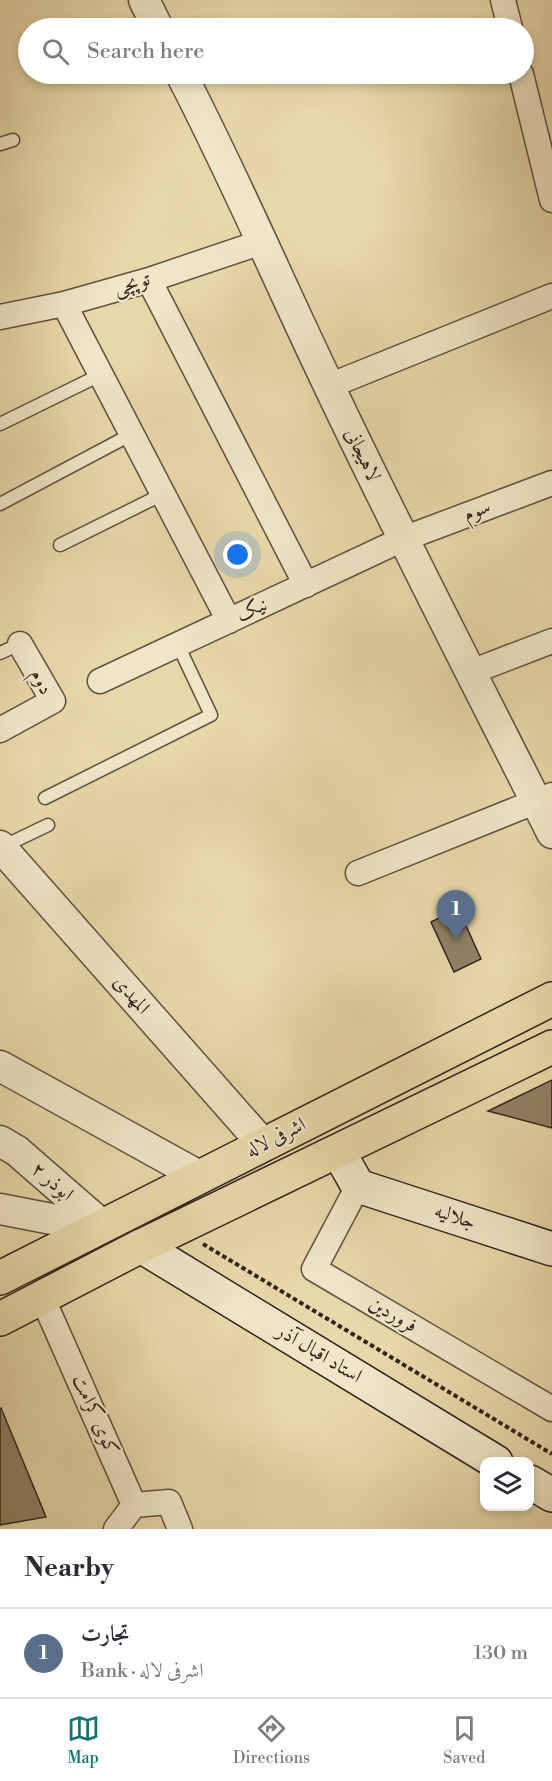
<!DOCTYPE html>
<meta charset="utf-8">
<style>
:root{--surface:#fff;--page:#f7f7f7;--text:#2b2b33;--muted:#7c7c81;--line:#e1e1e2;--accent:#0f766e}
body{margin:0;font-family:"Libre Bodoni",Amiri,serif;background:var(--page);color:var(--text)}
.controls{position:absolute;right:18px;bottom:18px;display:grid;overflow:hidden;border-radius:12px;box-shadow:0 3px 9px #0003}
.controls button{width:54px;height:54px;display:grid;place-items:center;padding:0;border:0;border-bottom:2px solid var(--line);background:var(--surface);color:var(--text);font:30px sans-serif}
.you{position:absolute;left:238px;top:555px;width:21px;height:21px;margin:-15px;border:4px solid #fff;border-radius:50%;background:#1a73e8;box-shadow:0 0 0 9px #1a73e833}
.badge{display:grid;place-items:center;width:39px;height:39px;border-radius:50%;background:var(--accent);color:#fff;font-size:20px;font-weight:700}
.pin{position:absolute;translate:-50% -50px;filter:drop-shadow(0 2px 3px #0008)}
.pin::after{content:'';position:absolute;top:32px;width:21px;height:18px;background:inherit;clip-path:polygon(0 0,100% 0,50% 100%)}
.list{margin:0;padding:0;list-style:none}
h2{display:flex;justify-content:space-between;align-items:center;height:78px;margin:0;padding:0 24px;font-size:26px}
h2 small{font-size:20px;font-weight:400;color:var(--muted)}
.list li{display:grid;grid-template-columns:39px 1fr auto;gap:18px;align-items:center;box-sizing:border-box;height:90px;padding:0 24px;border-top:2px solid var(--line)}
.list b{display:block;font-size:22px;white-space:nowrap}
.list p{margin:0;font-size:20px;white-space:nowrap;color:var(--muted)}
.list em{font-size:20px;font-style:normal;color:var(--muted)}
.icon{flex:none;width:33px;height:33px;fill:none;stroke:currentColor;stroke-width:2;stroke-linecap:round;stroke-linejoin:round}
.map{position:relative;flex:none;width:552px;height:1529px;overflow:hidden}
.search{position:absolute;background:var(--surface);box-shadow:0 3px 9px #0003;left:18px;right:18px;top:18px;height:66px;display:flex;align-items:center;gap:15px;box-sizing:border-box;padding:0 21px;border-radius:33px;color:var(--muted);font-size:22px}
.sheet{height:168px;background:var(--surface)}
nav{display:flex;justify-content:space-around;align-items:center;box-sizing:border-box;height:84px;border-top:2px solid var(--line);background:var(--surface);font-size:16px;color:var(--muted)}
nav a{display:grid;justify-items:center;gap:3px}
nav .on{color:var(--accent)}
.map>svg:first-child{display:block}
.building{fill:#908266;stroke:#31241d;stroke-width:1.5}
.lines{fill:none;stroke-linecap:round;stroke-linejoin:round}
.service-casing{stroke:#5e5140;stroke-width:15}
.minor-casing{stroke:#5e5140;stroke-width:27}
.tertiary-casing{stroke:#5e5140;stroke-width:33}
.secondary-casing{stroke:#31241d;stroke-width:36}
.primary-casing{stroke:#31241d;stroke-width:36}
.path{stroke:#31241d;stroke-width:4;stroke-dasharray:4.5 3;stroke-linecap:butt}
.service{stroke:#efe6c7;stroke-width:12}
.minor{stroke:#efe6c7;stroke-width:24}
.tertiary{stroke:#efe6c7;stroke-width:30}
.secondary{stroke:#efe6c7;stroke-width:33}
.primary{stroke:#e7d8a9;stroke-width:33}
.labels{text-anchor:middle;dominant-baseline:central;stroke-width:4.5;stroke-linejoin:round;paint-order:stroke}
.street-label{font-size:20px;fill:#31241d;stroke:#efe6c7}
</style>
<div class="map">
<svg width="552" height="1529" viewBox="0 0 552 1529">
<rect width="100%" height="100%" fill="#e7d8a9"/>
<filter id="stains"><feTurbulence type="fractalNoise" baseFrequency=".00333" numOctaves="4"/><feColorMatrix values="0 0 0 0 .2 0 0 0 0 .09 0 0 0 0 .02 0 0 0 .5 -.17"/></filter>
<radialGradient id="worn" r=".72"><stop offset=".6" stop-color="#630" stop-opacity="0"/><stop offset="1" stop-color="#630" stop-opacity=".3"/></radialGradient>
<path class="building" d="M458 908 481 959 454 972 431 922Z
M552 1080V1128L488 1111Z
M1 1408 46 1517 0 1525V1409Z"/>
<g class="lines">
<g class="service-casing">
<path id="service" d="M0 144 13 140
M0 424 100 375
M0 504 132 434
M60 545 163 494
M0 653 20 644
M45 798 211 715 178 645
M2 847 48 825"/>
</g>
<g class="minor-casing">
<path id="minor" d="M503 0 510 28
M521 74 552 200
M149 280 306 585
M64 304 229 621
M0 317 64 304 149 280 262 242
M329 386 552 296
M471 672 552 641
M100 681 403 539 552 483
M0 730 53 701 20 644
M358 873 552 795
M358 1186 314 1269 552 1409
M42 1297 134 1505
M134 1505 169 1502 180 1529
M116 1529 134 1505"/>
</g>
<g class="tertiary-casing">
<path id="tertiary" d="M144 0 158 28
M181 74C234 176 279 282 329 386 400 536 477 684 552 833
M0 846 263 1144
M0 1066 199 1176
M0 1141 17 1151 103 1226
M0 1209 98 1228"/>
</g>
<g class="secondary-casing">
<path id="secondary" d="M338 1151 358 1186 552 1249
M141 1246 496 1462
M530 1482 552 1495"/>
</g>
<g class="primary-casing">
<path id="primary" d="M0 1278 552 999
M0 1319 141 1246 552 1047"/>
</g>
<path class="path" d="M203 1244 552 1454"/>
<use href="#service" class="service"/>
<use href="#minor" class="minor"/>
<use href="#tertiary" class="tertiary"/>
<use href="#secondary" class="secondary"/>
<use href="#primary" class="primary"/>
</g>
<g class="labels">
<g class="street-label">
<text transform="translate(132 284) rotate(-17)">توپچی</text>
<text transform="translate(362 455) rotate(64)">لاهیجانی</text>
<text transform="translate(477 511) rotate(-21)">سوم</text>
<text transform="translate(252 610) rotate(-25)">نیک</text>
<text transform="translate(41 682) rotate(63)">دوم</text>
<text transform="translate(131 995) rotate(49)">المهدی</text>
<text transform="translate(276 1138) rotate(-27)">اشرفی لاله</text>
<text transform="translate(52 1182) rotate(41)">ابوذر ۲</text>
<text transform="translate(455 1217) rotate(18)">جلالیه</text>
<text transform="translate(393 1315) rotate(30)">فروردین</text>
<text transform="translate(319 1354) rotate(31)">استاد اقبال آذر</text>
<text transform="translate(95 1415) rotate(66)">کوی کرامت</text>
</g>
</g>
<rect width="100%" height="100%" filter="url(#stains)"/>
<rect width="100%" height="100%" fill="url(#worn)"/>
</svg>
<div class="controls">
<button><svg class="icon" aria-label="layers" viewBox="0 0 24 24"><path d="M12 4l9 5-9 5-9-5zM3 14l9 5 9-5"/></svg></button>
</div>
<div class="you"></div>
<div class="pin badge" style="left:456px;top:940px;background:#5c6f8a">1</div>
<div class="search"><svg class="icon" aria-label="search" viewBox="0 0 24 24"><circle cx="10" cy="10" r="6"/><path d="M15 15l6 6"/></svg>Search here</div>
</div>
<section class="sheet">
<h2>Nearby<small></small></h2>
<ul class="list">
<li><span class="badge" style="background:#5c6f8a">1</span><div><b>تجارت</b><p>Bank · اشرفی لاله</p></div><em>130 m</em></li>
</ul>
</section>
<nav>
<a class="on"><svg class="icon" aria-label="map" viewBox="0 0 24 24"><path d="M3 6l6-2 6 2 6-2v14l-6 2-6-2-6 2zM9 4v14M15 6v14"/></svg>Map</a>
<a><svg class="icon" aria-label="directions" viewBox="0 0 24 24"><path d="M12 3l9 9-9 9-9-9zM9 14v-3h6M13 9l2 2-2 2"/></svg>Directions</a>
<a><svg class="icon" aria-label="saved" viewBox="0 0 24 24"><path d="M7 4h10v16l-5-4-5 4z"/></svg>Saved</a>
</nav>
